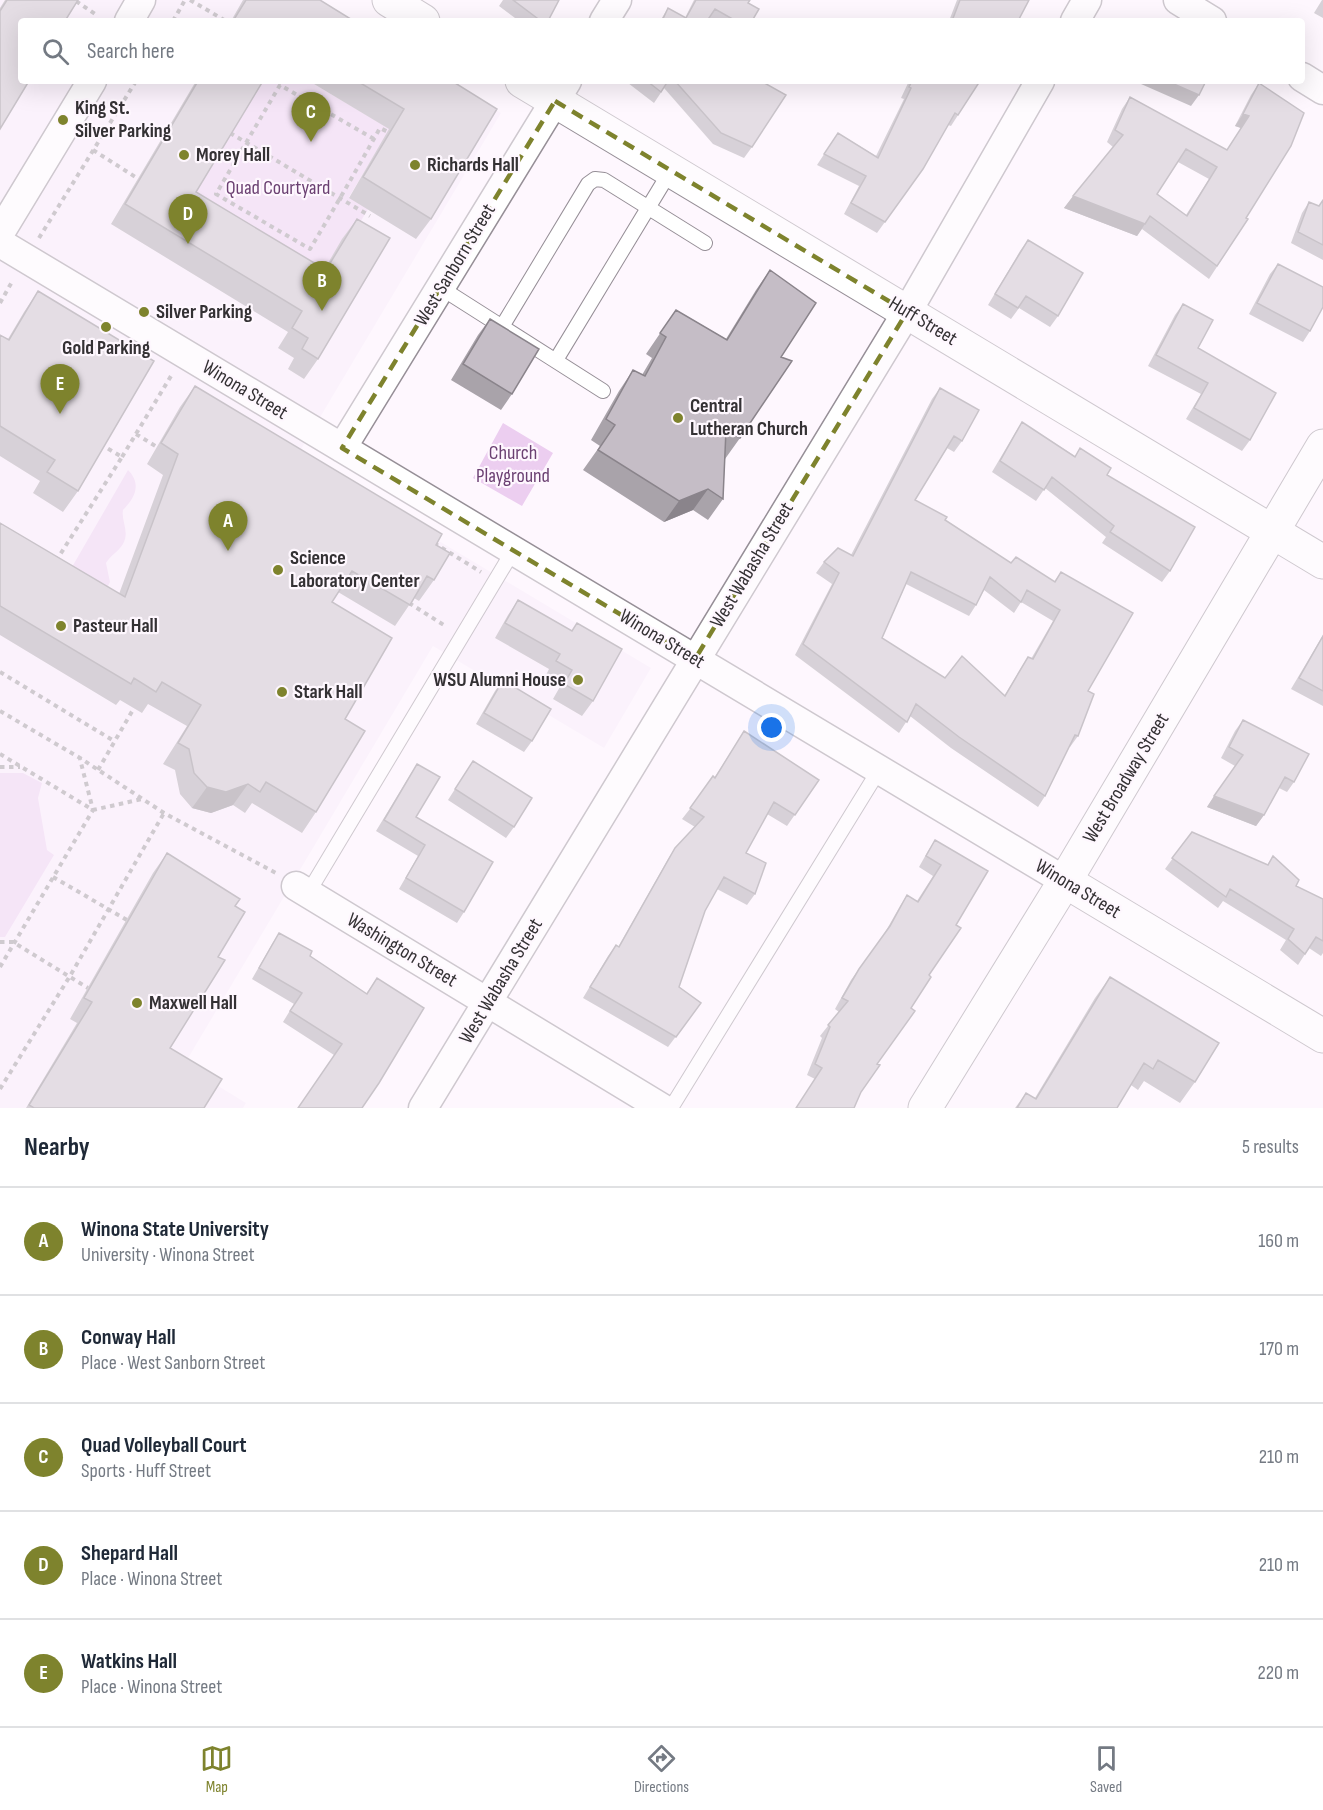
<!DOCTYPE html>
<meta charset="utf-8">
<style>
:root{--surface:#fff;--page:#f2f2f3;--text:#1f2937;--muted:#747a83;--line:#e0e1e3;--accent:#7e832d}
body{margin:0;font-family:"Sofia Sans Condensed",sans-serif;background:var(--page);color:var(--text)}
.you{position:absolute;left:772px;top:728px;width:21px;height:21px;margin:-15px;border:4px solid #fff;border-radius:50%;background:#1a73e8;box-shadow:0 0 0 9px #1a73e833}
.badge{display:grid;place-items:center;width:39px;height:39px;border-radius:50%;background:var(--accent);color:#fff;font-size:20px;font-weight:700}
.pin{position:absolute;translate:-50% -50px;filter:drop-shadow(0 2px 3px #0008)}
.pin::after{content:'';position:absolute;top:32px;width:21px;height:18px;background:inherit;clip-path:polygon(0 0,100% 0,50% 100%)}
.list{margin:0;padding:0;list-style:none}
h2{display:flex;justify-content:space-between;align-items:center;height:78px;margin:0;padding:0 24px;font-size:26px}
h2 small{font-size:20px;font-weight:400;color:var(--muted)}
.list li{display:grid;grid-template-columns:39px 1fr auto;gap:18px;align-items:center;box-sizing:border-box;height:108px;padding:0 24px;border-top:2px solid var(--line)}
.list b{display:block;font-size:22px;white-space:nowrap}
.list p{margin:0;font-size:20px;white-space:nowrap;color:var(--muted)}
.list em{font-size:20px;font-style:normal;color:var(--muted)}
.icon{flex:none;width:33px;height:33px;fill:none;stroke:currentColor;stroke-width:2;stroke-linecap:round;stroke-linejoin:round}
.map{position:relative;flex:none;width:1323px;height:1108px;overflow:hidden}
.search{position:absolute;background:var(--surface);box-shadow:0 6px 24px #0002;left:18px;right:18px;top:18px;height:66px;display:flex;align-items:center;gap:15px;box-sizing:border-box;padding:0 21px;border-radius:6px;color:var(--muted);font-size:22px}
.sheet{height:618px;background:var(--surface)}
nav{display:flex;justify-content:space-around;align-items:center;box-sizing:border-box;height:84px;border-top:2px solid var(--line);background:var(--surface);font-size:16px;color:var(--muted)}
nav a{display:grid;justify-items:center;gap:3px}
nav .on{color:var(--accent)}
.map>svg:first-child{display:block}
.built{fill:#f9ecfb}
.green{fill:#eccef0}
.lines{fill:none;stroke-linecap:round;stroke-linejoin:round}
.service-casing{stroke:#968f97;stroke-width:16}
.minor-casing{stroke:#968f97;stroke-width:31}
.tertiary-casing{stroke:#968f97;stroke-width:35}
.secondary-casing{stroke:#968f97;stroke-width:35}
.path{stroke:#989398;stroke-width:4;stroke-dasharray:4.5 4.5;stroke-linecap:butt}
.service{stroke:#fff;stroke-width:14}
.minor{stroke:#fff;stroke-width:28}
.tertiary{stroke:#fff;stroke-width:33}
.secondary{stroke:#fff;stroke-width:33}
.wall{fill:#a9a3aa;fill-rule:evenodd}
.shaded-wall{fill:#8a848b}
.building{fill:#c5bdc6;stroke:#8a848b;stroke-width:1.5;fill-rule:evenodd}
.marked{fill:none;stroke:#7e832d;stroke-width:4.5;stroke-dasharray:12 8;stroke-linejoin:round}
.poi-dot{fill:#7e832d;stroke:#fef7fe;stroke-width:2}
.labels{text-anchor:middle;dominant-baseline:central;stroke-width:4.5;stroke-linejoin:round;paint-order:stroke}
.poi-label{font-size:20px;font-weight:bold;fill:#343134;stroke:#fef7fe;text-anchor:start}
.park-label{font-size:20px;fill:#6b4072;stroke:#fef7fe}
.street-label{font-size:20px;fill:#343134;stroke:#fef7fe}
</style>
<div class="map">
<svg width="1323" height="1108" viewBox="0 0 1323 1108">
<rect width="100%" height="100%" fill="#fef7fe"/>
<path class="built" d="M0 0H312L347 21H21V81H448L501 113 297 456 651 668 604 748 433 646 184 1065 246 1103 243 1108H0Z"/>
<path class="green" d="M261 81H309L390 129 349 197 368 209 348 243 342 240 312 291 182 213Z
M503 423 553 453 522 506 473 478Z
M128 470C142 484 135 498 123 510 121 521 130 532 123 544 118 552 111 555 106 563L110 582 108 586H103L72 567Z
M0 773H23L42 783 38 798 47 850 54 855 5 937H0Z"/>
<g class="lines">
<g class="service-casing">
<path id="service" d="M441 288 603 391
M503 325 588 184 595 179 604 180 705 243
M556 360 671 170
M308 893 513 551
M671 1108 879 770"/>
</g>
<g class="minor-casing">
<path id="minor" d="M1178 0 1212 21
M129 21 141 0
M604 21 617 0
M1075 21 1087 0
M1302 77 1323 90
M0 233 92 81
M0 243 1065 881
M342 448 567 81
M296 886 662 1108
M423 1108 907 312 1040 81"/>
</g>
<g class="tertiary-casing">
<path id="tertiary" d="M1065 881 1323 1036"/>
</g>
<g class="secondary-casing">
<path id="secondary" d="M389 0 423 21
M522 81 1323 562
M925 1108 1065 881 1323 446"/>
</g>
<path class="path" d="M190 0 226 21
M76 1 98 16
M173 21 185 0
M230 133 370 216
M374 139 280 85 216 194 310 249C334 209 357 169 380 128L388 132
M93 150 137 178
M39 238 136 81
M0 303 13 280
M136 434 157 447
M122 457 171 376
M434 543 481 572
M56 561 122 457 102 445
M409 603 447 627
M0 672 114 741
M0 711 80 758 164 813 276 873
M0 754 93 810 142 799
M0 767H20
M98 770 134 708
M53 877 127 920
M0 942H13L88 988
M0 967 93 810 80 759
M0 1089 70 976 164 813"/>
<use href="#service" class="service"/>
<use href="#minor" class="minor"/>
<use href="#tertiary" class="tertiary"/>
<use href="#secondary" class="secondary"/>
</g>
<path class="wall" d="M5 0H78L0 129V8Z
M243 0H320L354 21H231Z
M503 0H559L548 21H519L499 6Z
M694 0H750L748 3 752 21H660L668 8 685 18Z
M957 0H1029L1018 21H949Z
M1322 0H1323V18L1314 13Z
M196 81H263L196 192 324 270 342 239 357 219 318 359 304 379 288 369 294 358 278 348 288 332 111 224Z
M309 81H452L431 219 416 239 349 198 389 129Z
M629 81H761L752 147 744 158 713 144 664 88 654 103 628 83Z
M909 81H980L951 126 948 125 923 169 877 233 844 214 859 186 817 165 838 133 876 156 904 99 901 98Z
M1259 83 1246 218 1248 219 1209 279 1142 229 1137 236 1064 208 1113 147 1107 142 1122 109 1130 97 1227 150 1241 128 1235 126 1251 95ZM1178 162 1209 179 1186 215 1157 194Z
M1323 200V260L1291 243 1302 213 1309 202 1319 206Z
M1028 240 1058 316 1050 327 1019 308 1011 319 988 305 1020 251Z
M1278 264 1310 331 1303 342 1249 314 1270 274Z
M770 270 781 357 740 438 725 459 723 499 708 520 693 510 664 522 583 470 600 446 591 440 619 391 633 370 642 375 652 358 646 354 676 310 726 339 756 290Z
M38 291 78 491 63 512 33 493 40 481 0 456V335L8 339 24 312Z
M1183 304 1198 348 1250 440 1242 451 1186 419 1201 394 1148 366 1175 315Z
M490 319 512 394 501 410 451 380 478 335Z
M195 386 436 545 434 580 419 601 414 598 395 626 338 592 332 602 345 719 316 812 302 833 252 803 245 813 233 805 211 813 192 808 180 794 175 770 163 764 187 726 148 704 142 713 120 700 116 705 0 635V523L119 594 163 475 147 464 180 407Z
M940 388 962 441 954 452 947 448 915 500 1011 563 1054 582 1061 572 1088 691 1078 736 1070 747H1069L1045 796 1038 807 951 748 910 716 899 733 795 655 832 584 816 573 824 562 851 555 932 399ZM906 584 969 616 976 605 984 590 1014 613 1021 602 1053 621 1031 659 1028 657 1021 668 1005 695 945 678 882 638Z
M1022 422 1075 456 1080 448 1107 475 1170 571 1162 582 1102 543 1106 537 1045 488 1036 501 992 472 1015 433Z
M518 600 572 631 577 623 593 701 582 716 553 699 561 685 546 675 549 669 495 638 508 615Z
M1323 635V706L1291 689Z
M503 680 532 741 524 752 476 724 495 691Z
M1243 720 1294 782 1287 792 1279 788 1264 815 1256 826 1207 807 1235 766 1221 758 1235 731Z
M744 731 819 780 787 826 767 814 746 853 755 894 747 905 717 889 705 911 679 987 701 1003 668 1047 583 998 608 956 616 945 618 947 668 859 675 848 695 827 682 819 715 777Z
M473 761 514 827 506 838 448 800Z
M417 764 416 817 464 912 457 923 399 889 418 856 376 831 410 775Z
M1192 832 1267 865 1273 856 1296 886 1323 899V953L1321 956 1309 948 1298 965 1280 950 1286 940 1223 901 1218 908 1165 869Z
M935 840 988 871 815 1079 807 1075 822 1038 820 1036 839 1012 835 1009 851 980 883 936 900 906 907 895 917 901 933 876 919 867 928 851Z
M167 853 235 906 218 957 170 1048 204 1108H26L77 1023 70 1019 153 873Z
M279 933 310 956 366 994 377 978 362 1108 334 1055 283 1022 294 1004 252 979 272 944Z
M1110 977 1195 1082 1180 1103 1144 1081 1138 1090 1131 1085 1117 1108H1015L1026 1093 1035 1098 1095 998Z"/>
<path class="shaded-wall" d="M1143 81H1167L1199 95 1191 106 1141 84Z
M1243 114 1249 116 1241 128 1235 126Z
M1073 196 1145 224 1137 236 1064 208Z
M708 489 693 510 664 522 679 501Z
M248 784 233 805 211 813 192 808 207 787Z
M1214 796 1264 815 1256 826 1207 807Z"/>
<path class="building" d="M7 0H78L65 21H21V81H29L0 129V11Z
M246 0H320L354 21H233Z
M513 0H559L548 21H541Z
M696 0H750L748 3 759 9 752 21H736L715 9 707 21H662L668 8 686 18Z
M960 0H1029L1018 21H952Z
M198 81H263L196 192 326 270 357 219 390 238 318 359 302 349 308 338 292 328 302 311 125 204Z
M357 81H452L497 109 431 219 363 177 404 109Z
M647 81H668L661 92Z
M675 81H761L786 95 752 147 721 133Z
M912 81H980L958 115 955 113 923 169 885 222 851 203 866 176 824 154 838 133 878 158 911 88 909 87Z
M1167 81H1206L1199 95Z
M1259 83 1304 113 1291 146 1246 218 1248 219 1217 266 1150 216 1145 224 1073 196 1123 135 1115 130 1130 97 1227 150 1249 116 1243 114ZM1186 149 1217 167 1187 216 1157 194Z
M1323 200V245L1298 232 1309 202 1319 206Z
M1028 240 1083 273 1058 316 1026 296 1018 308 995 294Z
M1278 264 1323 287V307L1310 331 1257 303Z
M770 270 816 303 781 357 792 361 740 438 726 430 723 499 708 489 679 501 598 450 615 425 606 419 633 370 645 376 666 337 660 333 676 310 727 340Z
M38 291 154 361 78 491 47 472 55 460 0 426V335L9 340Z
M1183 304 1213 320 1198 348 1276 393 1250 440 1194 408 1208 383 1156 355Z
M490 319 539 349 512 394 463 364Z
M195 386 442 534 436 545 450 553 434 580 427 576 410 605 352 571 332 602 392 638 345 719 365 731 316 812 266 782 260 792 248 784 226 792 207 787 194 773 189 749 178 743 201 705 162 682 156 692 134 678 131 684 0 606V523L125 597 178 454 161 443Z
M940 388 979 410 962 441 954 436 915 500 947 517 945 520 1011 563 1016 557 1055 582 1061 572 1133 613 1088 691 1094 694 1078 736 1075 735 1045 796 959 737 916 704 907 722 803 644 839 573 824 562 838 548 853 556ZM911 572 976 605 990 577 1021 602 1027 590 1060 610 1033 659 1028 657 1005 696 962 656 945 678 882 638Z
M1022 422 1075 457 1080 448 1111 468 1107 475 1195 527 1170 571 1110 532 1114 526 1052 477 1044 490 1000 461Z
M518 600 572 631 577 623 622 649 593 701 564 684 572 670 556 661 560 654 505 623Z
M1323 636V691L1299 678Z
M503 680 551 709 532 741 484 713Z
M1243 720 1309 754 1294 782 1285 777 1264 815 1214 796 1243 755 1229 747Z
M744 731 819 780 795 815 774 802 746 853 766 863 755 894 724 877 705 911 679 987 701 1003 676 1037 590 987 616 945 619 947 675 848 704 817 690 808 713 776 715 778Z
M473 761 532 798 514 827 455 789Z
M417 764 440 777 416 817 493 862 464 912 406 878 425 845 384 820Z
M1192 832 1268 865 1273 856 1299 880 1296 886 1323 899V941L1316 937 1305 954 1288 939 1294 929 1230 889 1226 897 1172 858Z
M935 840 988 871 956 925 961 928 929 975 931 977 911 1008 915 1011 877 1064 880 1065 861 1092 854 1108H796L822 1068 815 1064 830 1027 828 1025 848 1001 842 998 859 969 890 926 907 895 918 902 941 865 926 856Z
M167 853 240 899 235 906 245 912 218 957 225 960 170 1048 222 1079 204 1108H34L29 1105 92 1002 84 998Z
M279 933 312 951 310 956 367 994 377 978 424 1008 379 1083 362 1108H298L342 1044 290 1011 302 993 259 968Z
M1110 977 1219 1043 1195 1082 1158 1060 1153 1069 1144 1063 1117 1108H1017L1026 1093 1036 1099Z"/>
<path d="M0 0H1323V1108H0ZM555 101 907 312 695 659 342 448Z" fill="#fef7fe" fill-opacity=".55" fill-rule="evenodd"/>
<path class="marked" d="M555 101 907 312 695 659 342 448Z"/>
<g class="poi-dot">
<circle cx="63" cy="120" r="6"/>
<circle cx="184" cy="155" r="6"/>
<circle cx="415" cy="165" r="6"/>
<circle cx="144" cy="312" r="6"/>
<circle cx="106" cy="327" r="6"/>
<circle cx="678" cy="418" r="6"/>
<circle cx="278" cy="570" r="6"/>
<circle cx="61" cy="626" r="6"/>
<circle cx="578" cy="680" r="6"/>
<circle cx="282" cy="692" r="6"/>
<circle cx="137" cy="1003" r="6"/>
</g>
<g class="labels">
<g class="poi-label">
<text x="75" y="108">King St.<tspan x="75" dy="23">Silver Parking</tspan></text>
<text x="196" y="155">Morey Hall</text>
<text x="427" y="165">Richards Hall</text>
<text x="156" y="312">Silver Parking</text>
<text x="106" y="348" text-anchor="middle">Gold Parking</text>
<text x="690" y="406">Central<tspan x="690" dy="23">Lutheran Church</tspan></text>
<text x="290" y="558">Science<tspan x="290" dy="23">Laboratory Center</tspan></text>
<text x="73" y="626">Pasteur Hall</text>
<text x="566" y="680" text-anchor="end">WSU Alumni House</text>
<text x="294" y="692">Stark Hall</text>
<text x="149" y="1003">Maxwell Hall</text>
</g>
<g class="park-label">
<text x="278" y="188">Quad Courtyard</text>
<text x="513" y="453">Church<tspan x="513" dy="23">Playground</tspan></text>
</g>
<g class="street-label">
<text transform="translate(455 265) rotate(-59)">West Sanborn Street</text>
<text transform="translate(923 321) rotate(31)">Huff Street</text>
<text transform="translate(245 390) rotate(31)">Winona Street</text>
<text transform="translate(752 565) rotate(-59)">West Wabasha Street</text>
<text transform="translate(662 639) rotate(31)">Winona Street</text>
<text transform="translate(1126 778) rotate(-59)">West Broadway Street</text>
<text transform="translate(1078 889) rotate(31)">Winona Street</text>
<text transform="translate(402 950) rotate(31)">Washington Street</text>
<text transform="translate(501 981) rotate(-59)">West Wabasha Street</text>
</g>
</g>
</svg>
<div class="you"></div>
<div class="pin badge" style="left:228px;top:551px">A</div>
<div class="pin badge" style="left:322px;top:311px">B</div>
<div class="pin badge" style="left:311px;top:142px">C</div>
<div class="pin badge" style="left:188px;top:244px">D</div>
<div class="pin badge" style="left:60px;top:414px">E</div>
<div class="search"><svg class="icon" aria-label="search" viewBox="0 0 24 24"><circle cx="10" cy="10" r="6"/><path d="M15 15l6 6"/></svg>Search here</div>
</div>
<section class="sheet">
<h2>Nearby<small>5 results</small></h2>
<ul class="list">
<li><span class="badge">A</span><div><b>Winona State University</b><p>University · Winona Street</p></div><em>160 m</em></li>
<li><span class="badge">B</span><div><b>Conway Hall</b><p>Place · West Sanborn Street</p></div><em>170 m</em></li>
<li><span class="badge">C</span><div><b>Quad Volleyball Court</b><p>Sports · Huff Street</p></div><em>210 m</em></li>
<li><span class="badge">D</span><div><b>Shepard Hall</b><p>Place · Winona Street</p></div><em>210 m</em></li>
<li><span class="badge">E</span><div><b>Watkins Hall</b><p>Place · Winona Street</p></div><em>220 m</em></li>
</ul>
</section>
<nav>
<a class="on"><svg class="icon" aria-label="map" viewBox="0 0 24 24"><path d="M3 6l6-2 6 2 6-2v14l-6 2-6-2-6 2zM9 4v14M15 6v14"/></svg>Map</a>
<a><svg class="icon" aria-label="directions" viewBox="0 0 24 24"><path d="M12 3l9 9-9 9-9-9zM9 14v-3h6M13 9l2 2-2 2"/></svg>Directions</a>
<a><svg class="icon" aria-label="saved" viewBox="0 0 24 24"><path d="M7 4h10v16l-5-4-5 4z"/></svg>Saved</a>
</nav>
